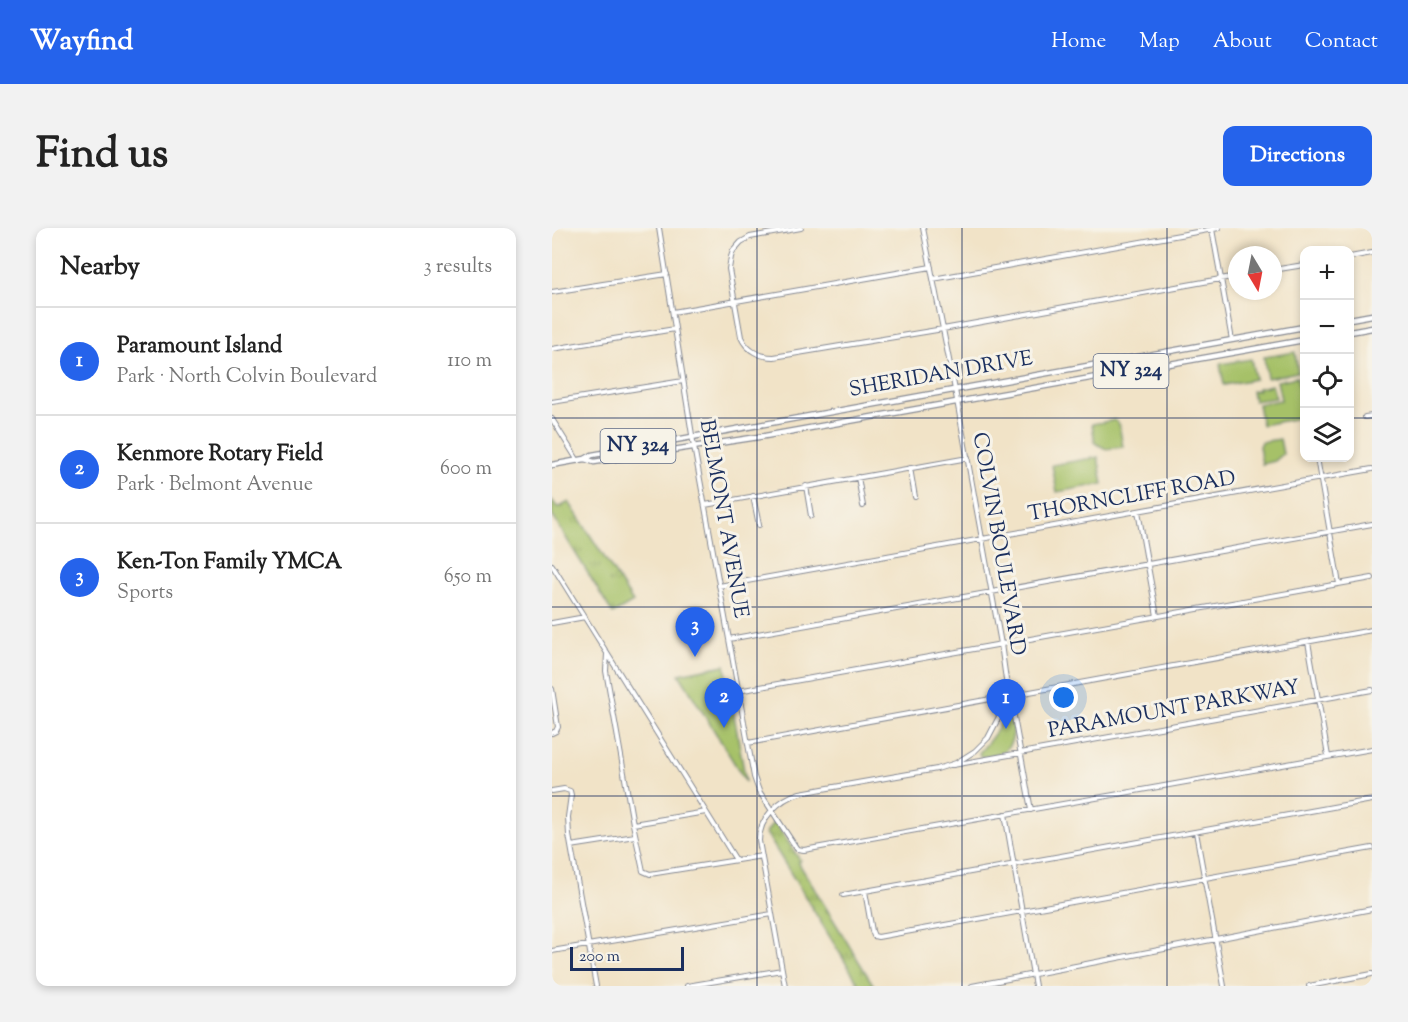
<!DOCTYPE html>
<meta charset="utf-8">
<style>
:root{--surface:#fff;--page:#f2f2f2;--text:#222;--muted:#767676;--line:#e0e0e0;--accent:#2563eb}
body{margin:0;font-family:"Sorts Mill Goudy",serif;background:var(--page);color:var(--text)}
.controls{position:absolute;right:18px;top:18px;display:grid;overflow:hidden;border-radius:12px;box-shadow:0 3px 9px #0003}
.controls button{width:54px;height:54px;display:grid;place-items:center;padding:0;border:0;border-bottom:2px solid var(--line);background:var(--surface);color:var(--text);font:30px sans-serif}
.compass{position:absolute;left:676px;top:18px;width:54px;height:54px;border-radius:50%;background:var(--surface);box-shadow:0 3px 9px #0003;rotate:170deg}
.scale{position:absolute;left:18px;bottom:15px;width:114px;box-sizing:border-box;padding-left:6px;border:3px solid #1b2f5e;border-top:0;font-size:16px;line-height:21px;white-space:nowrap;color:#1b2f5e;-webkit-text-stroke:4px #f7f3e8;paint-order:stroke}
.you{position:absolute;left:512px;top:470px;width:21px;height:21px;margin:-15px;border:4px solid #fff;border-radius:50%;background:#1a73e8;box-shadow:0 0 0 9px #1a73e833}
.badge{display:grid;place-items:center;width:39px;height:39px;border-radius:50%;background:var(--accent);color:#fff;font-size:20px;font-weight:700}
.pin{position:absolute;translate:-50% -50px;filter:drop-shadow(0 2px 3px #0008)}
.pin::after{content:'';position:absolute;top:32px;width:21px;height:18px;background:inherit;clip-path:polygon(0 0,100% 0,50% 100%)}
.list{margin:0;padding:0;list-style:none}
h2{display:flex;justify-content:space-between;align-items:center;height:78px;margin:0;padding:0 24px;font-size:26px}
h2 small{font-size:20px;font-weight:400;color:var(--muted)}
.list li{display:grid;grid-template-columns:39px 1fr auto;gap:18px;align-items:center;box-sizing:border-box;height:108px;padding:0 24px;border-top:2px solid var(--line)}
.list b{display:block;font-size:22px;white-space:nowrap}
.list p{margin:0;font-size:20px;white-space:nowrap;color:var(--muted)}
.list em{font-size:20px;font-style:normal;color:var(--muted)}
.icon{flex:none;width:33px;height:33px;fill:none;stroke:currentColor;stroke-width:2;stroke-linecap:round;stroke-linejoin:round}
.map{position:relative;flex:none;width:820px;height:758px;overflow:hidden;border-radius:12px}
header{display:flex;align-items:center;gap:36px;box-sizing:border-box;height:84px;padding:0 30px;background:var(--accent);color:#fff}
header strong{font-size:28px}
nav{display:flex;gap:33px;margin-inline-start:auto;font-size:21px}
.intro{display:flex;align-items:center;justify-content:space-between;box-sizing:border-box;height:144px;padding:0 36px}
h1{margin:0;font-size:42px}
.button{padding:15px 27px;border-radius:12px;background:var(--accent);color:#fff;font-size:21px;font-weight:700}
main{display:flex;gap:36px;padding:0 36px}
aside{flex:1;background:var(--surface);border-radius:12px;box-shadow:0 3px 9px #0003}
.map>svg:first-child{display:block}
.grass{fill:url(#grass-tufts);stroke:#607862;stroke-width:1.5}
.park{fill:#a6c167;stroke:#607862;stroke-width:1.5}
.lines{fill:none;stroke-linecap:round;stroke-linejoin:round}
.minor-casing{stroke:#868992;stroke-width:6}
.major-casing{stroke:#868992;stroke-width:7}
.minor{stroke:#fff;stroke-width:4}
.major{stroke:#fff;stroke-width:4.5}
.grid{fill:none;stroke:#1b2f5e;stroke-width:1.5;stroke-opacity:0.55}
.labels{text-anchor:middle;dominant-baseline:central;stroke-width:6;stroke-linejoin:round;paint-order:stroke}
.shield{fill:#f7f3e8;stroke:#5d6a87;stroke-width:1.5}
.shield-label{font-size:20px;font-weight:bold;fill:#1b2f5e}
.street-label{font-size:21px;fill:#1b2f5e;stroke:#f7f3e8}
</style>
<header>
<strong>Wayfind</strong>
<nav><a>Home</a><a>Map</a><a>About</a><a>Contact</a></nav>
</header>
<div class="intro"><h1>Find us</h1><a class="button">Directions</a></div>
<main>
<aside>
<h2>Nearby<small>3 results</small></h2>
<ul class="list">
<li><span class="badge">1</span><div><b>Paramount Island</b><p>Park · North Colvin Boulevard</p></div><em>110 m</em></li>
<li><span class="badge">2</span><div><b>Kenmore Rotary Field</b><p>Park · Belmont Avenue</p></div><em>600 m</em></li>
<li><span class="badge">3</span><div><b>Ken-Ton Family YMCA</b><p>Sports</p></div><em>650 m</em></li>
</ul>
</aside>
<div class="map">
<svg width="820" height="758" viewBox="0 0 820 758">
<defs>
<pattern id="grass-tufts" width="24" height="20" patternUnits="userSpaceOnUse" patternTransform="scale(1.5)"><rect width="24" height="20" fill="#a6c167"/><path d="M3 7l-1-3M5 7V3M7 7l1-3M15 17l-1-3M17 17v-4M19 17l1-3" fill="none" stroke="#869d58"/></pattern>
</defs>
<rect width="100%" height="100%" fill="#f7f3e8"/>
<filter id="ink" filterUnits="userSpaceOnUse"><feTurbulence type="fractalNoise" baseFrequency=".0167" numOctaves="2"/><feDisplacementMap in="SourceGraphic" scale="12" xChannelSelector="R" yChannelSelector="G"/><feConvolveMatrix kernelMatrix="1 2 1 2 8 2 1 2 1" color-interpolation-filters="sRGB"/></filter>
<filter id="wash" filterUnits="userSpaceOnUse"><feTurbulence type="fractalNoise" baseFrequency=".008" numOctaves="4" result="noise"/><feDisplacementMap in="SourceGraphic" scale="24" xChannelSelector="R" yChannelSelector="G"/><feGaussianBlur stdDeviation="1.35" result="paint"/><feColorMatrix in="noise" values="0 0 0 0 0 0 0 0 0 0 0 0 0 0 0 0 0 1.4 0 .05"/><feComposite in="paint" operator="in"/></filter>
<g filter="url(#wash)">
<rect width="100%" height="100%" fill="#f1e3c7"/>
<path class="grass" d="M0 272 6 280 17 274 81 374 61 386 0 287Z
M222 593 248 632 246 634 322 758H308L214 605Z"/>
<path class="park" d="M743 124 746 144 715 150 712 129Z
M699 131 703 151 672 157 668 136Z
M745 149 752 189 710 197 706 176 729 172 725 153Z
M720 157 724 170 702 173 700 163 706 162V160Z
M563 192 567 196 571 219 554 221 543 215 540 196Z
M728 211 731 226 723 233 710 236 707 218 709 214Z
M546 229 551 256 505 264 500 237Z
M173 437 194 554 127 446Z
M456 475C461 488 466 511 453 522 447 527 438 527 430 529L428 528 427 525C442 508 450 497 456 475Z"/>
</g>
<g filter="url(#ink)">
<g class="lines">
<g class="minor-casing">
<path id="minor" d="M107 0 141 213 202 549 207 563 245 621 252 622 820 521
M249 0 198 9 189 14 181 23 179 29 177 41 189 109C195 123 208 129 222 129L391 101 685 48
M660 1 680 112
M798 29 820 25
M721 42 752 37
M381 51 667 0
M0 64 115 46
M121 84 379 39
M0 121 123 101
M0 174 131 153
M813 189 820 188
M0 191 26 233
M765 230 787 356
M358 240 363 269
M306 249 311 278
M254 258 259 288
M201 268 207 297
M153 277 416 230
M586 283 605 388
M0 337 184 632
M167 358 820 241
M0 395 33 389
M177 411 820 296
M756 414 776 528
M55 426 54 443 81 596 91 643 98 646 210 628
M455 459 458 467 479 582
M0 461 6 499 4 503 0 505
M186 463 820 350
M196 515 820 402
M401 537 820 462
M0 563 12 561 18 563 19 567 16 589 17 607 44 758
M453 586 483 758
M81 596 154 584
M644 604 672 758
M19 618 83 608
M313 663 320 703 322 708 326 709 820 620
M291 667 820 572
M0 723 220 686
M135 758 230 742
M233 758 207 613C207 590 227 571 248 565L385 541 404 535 423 523 436 510 450 483 455 459 449 416 404 167 371 0
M420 758 820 681
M757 758 820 746"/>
</g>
<g class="major-casing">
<path id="major" d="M798 91 820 87
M798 104 820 100
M33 231 42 234 213 208 752 112
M0 237 33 231 40 227 752 99"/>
</g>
<use href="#minor" class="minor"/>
<use href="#major" class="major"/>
</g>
</g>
<path class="grid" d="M205 0V758M410 0V758M615 0V758M0 190H752M798 190H820M0 379H820M0 568H820"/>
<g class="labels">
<g class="shield">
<rect x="541.5" y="126" width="75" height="34" rx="4.5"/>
<rect x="48.5" y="201" width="75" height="34" rx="4.5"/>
</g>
<g class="shield-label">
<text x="579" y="143">NY 324</text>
<text x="86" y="218">NY 324</text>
</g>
<g class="street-label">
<text transform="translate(389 147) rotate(-10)">SHERIDAN DRIVE</text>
<text transform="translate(580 269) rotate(-10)">THORNCLIFF ROAD</text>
<text transform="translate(171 291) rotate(80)">BELMONT AVENUE</text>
<text transform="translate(446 316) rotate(80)">COLVIN BOULEVARD</text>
<text transform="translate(622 482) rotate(-10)">PARAMOUNT PARKWAY</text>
</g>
</g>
</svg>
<div class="controls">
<button>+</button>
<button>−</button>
<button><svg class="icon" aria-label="locate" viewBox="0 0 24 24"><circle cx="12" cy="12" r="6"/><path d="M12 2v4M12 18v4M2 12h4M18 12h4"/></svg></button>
<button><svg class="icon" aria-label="layers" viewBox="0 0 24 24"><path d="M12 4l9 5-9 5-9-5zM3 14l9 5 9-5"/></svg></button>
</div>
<svg class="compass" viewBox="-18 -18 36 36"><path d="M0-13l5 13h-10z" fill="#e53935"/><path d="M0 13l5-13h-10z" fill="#767676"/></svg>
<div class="scale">200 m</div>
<div class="you"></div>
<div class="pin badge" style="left:454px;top:501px">1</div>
<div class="pin badge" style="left:172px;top:500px">2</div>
<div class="pin badge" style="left:143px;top:429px">3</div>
</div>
</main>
